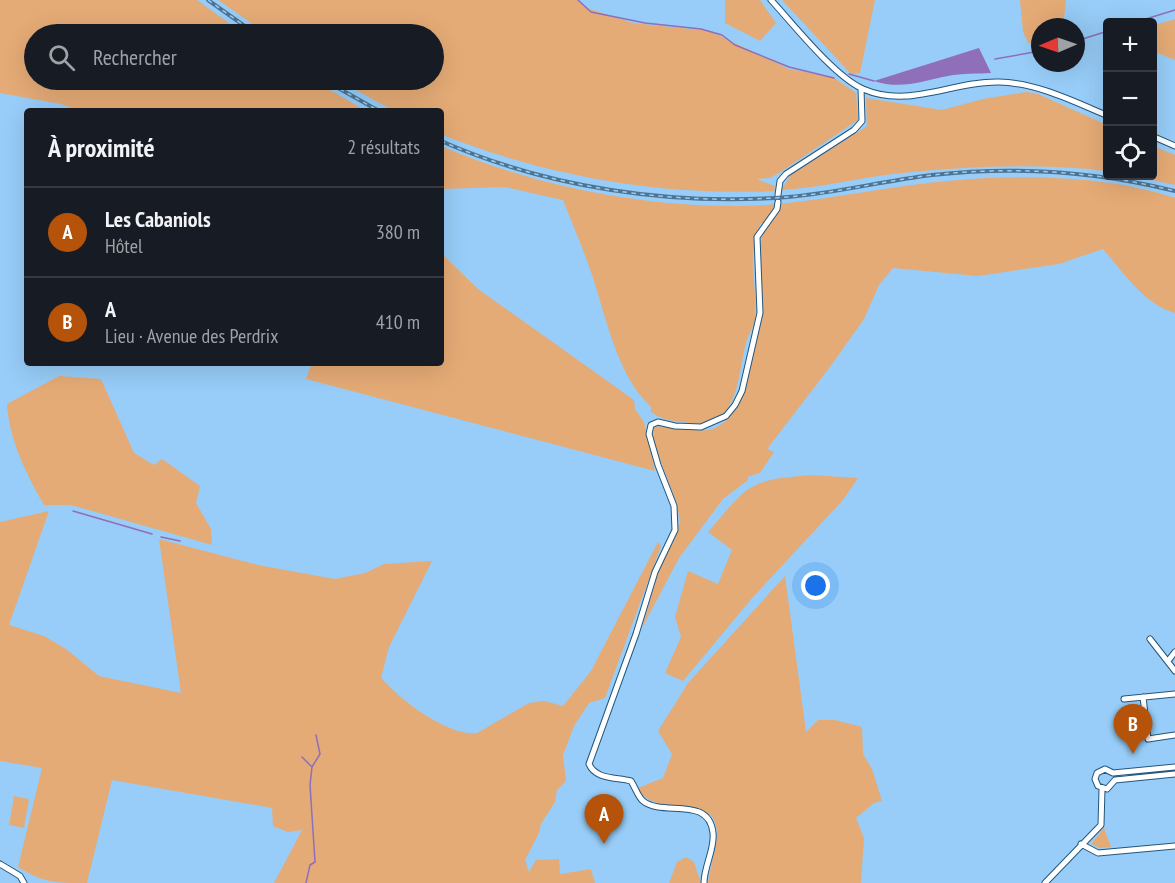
<!DOCTYPE html>
<html lang="fr">
<meta charset="utf-8">
<style>
:root{--surface:#171b24;--page:#242831;--text:#f1f3f6;--muted:#9ea1a6;--line:#363941;--accent:#b45309}
body{margin:0;font-family:"PT Sans Narrow",sans-serif;background:var(--page);color:var(--text)}
.controls{position:absolute;right:18px;top:18px;display:grid;overflow:hidden;border-radius:6px;box-shadow:0 6px 24px #0002}
.controls button{width:54px;height:54px;display:grid;place-items:center;padding:0;border:0;border-bottom:2px solid var(--line);background:var(--surface);color:var(--text);font:30px sans-serif}
.compass{position:absolute;left:1031px;top:18px;width:54px;height:54px;border-radius:50%;background:var(--surface);box-shadow:0 6px 24px #0002;rotate:268deg}
.you{position:absolute;left:816px;top:586px;width:21px;height:21px;margin:-15px;border:4px solid #fff;border-radius:50%;background:#1a73e8;box-shadow:0 0 0 9px #1a73e833}
.badge{display:grid;place-items:center;width:39px;height:39px;border-radius:50%;background:var(--accent);color:#fff;font-size:20px;font-weight:700}
.pin{position:absolute;translate:-50% -50px;filter:drop-shadow(0 2px 3px #0008)}
.pin::after{content:'';position:absolute;top:32px;width:21px;height:18px;background:inherit;clip-path:polygon(0 0,100% 0,50% 100%)}
.list{margin:0;padding:0;list-style:none}
h2{display:flex;justify-content:space-between;align-items:center;height:78px;margin:0;padding:0 24px;font-size:26px}
h2 small{font-size:20px;font-weight:400;color:var(--muted)}
.list li{display:grid;grid-template-columns:39px 1fr auto;gap:18px;align-items:center;box-sizing:border-box;height:90px;padding:0 24px;border-top:2px solid var(--line)}
.list b{display:block;font-size:22px;white-space:nowrap}
.list p{margin:0;font-size:20px;white-space:nowrap;color:var(--muted)}
.list em{font-size:20px;font-style:normal;color:var(--muted)}
.icon{flex:none;width:33px;height:33px;fill:none;stroke:currentColor;stroke-width:2;stroke-linecap:round;stroke-linejoin:round}
.map{position:relative;flex:none;width:1175px;height:883px;overflow:hidden}
.search{position:absolute;background:var(--surface);box-shadow:0 6px 24px #0002;left:24px;top:24px;width:420px;height:66px;display:flex;align-items:center;gap:15px;box-sizing:border-box;padding:0 21px;border-radius:33px;color:var(--muted);font-size:22px}
.panel{position:absolute;background:var(--surface);box-shadow:0 6px 24px #0002;left:24px;top:108px;width:420px;height:258px;border-radius:6px}
.map>svg:first-child{display:block}
.green{fill:#e5ab76}
.water{fill:#8f6eba}
.lines{fill:none;stroke-linecap:round;stroke-linejoin:round}
.stream{stroke:#8f6eba;stroke-width:1.5}
.minor-casing{stroke:#22567c;stroke-width:7}
.minor{stroke:#fff;stroke-width:5}
.rail-casing{stroke:#4f7491;stroke-width:4}
.rail{stroke:#97cdf8;stroke-width:1.5;stroke-dasharray:4.5;stroke-linecap:butt}
</style>
<div class="map">
<svg width="1175" height="883" viewBox="0 0 1175 883">
<rect width="100%" height="100%" fill="#97cdf8"/>
<path class="green" d="M0 0H197L244 34H34V80H313L366 111H80L61 104 0 93Z
M218 0H578L587 8 633 23 710 31 789 69 833 77 856 93 858 120 779 173 770 178 756 179 775 186 774 191C662 196 550 177 445 136L441 134V111H394L338 80H434V34H267Z
M725 0H760L776 23 760 41 725 23Z
M782 0H875L860 73 851 74Z
M1020 0H1066L1063 27H1040V42L1029 44 1023 32Z
M1175 19V60L1153 51 1152 26Z
M1026 92 1038 94 1107 125V171C1039 163 971 166 902 173 862 177 822 188 781 190L791 175 867 126 866 98 942 110 983 99Z
M441 146C534 186 641 207 742 206 797 205 851 193 905 186 987 174 1095 171 1175 198V313C1145 305 1123 272 1103 249L1059 264 978 276 893 268 879 285 864 319 830 367 767 449 774 452 760 473 747 477 748 480 723 499 679 558 642 628 660 566 680 523 677 504 653 441 654 428C673 419 696 438 717 427 745 411 745 384 752 356 755 343 761 329 762 316 765 288 752 250 767 225L761 223C745 253 758 285 755 318 754 327 748 335 746 343 737 376 740 428 690 423 675 421 664 421 651 412V407C615 373 606 314 590 269 582 246 572 223 563 200L505 187 441 189Z
M1153 146 1175 155V185L1134 176H1152Z
M441 253 478 289 634 400 635 409 644 422 655 471 306 379 312 363H441Z
M59 376 101 379 134 453 154 465 162 459 200 486 196 503 211 529 212 545 71 505H44C26 473 9 440 7 404Z
M811 475 858 478 843 500 753 597 683 681 665 673 681 637 675 617 688 571 718 584 732 550 708 532C749 485 746 480 811 475Z
M49 511 9 625 44 636 66 649 99 676 181 693 159 539 258 565 335 579 365 573 384 564 432 561 389 647 381 678C400 700 449 737 477 733L529 703 544 701 563 706 591 671 658 542 661 546 605 698 589 703 574 726 563 755 566 781 557 790 555 802 541 824 539 833 525 860 529 872 536 860 559 859 560 874 591 869 595 883H274L302 830 288 832 273 826 272 808 112 780 87 883C54 883 44 883 18 867L42 768 0 761V522Z
M785 576 806 732 818 720H835L862 727 863 754 872 769 882 801 874 803 856 818 864 838 861 883H708C710 866 717 849 717 832 716 790 652 820 638 788L663 778 672 754 658 731 688 683Z
M14 796 29 799 24 828 9 825Z
M1104 828 1111 847 1100 848 1091 844Z
M686 857 694 862 701 883H669L677 862Z"/>
<path class="water" d="M979 48 991 73C977 74 962 73 948 76 922 81 901 90 874 81Z"/>
<g class="lines">
<path class="stream" d="M578 0 591 12 645 23 701 29 722 35 735 45 789 67 834 78
M1136 22 1175 10
M1076 41 1108 31
M995 59 1040 51
M849 74 874 81
M73 511 152 534
M161 537 180 541
M302 757 312 767
M306 883 310 865 315 862 310 785 312 767 320 754 316 735"/>
<g class="minor-casing">
<path id="minor" d="M771 0C794 25 834 76 863 89 909 109 952 81 999 82 1037 83 1073 101 1108 116
M1152 136 1175 146
M778 195 780 181 786 174 854 130 862 121 861 88
M1150 639 1175 671
M1168 661 1175 652
M1143 697 1148 739 1175 735
M1124 699 1175 694
M1175 767 1113 773 1105 769 1097 773 1095 779 1098 786 1107 789 1115 780 1175 774
M1081 844 1098 853 1175 846
M0 864 20 876 24 883
M704 883C704 866 715 849 713 833 709 795 663 817 643 801 638 797 635 787 631 781 616 777 596 780 589 764L636 634 655 572 675 530 674 506 658 465 649 434 651 425 658 422 675 426 701 427 726 416 735 405 742 391 760 313 757 237 777 209 778 202
M1045 883 1101 825 1102 789"/>
</g>
<use href="#minor" class="minor"/>
<g class="rail-casing">
<path id="rail" d="M208 0 256 34
M324 80 379 111
M441 141C548 188 672 206 788 197 836 193 883 181 932 175 1013 166 1095 171 1175 191"/>
</g>
<use href="#rail" class="rail"/>
</g>
</svg>
<div class="controls">
<button>+</button>
<button>−</button>
<button><svg class="icon" aria-label="locate" viewBox="0 0 24 24"><circle cx="12" cy="12" r="6"/><path d="M12 2v4M12 18v4M2 12h4M18 12h4"/></svg></button>
</div>
<svg class="compass" viewBox="-18 -18 36 36"><path d="M0-13l5 13h-10z" fill="#e53935"/><path d="M0 13l5-13h-10z" fill="#9ea1a6"/></svg>
<div class="you"></div>
<div class="pin badge" style="left:604px;top:844px">A</div>
<div class="pin badge" style="left:1133px;top:754px">B</div>
<div class="search"><svg class="icon" aria-label="search" viewBox="0 0 24 24"><circle cx="10" cy="10" r="6"/><path d="M15 15l6 6"/></svg>Rechercher</div>
<section class="panel">
<h2>À proximité<small>2 résultats</small></h2>
<ul class="list">
<li><span class="badge">A</span><div><b>Les Cabaniols</b><p>Hôtel</p></div><em>380 m</em></li>
<li><span class="badge">B</span><div><b>A</b><p>Lieu · Avenue des Perdrix</p></div><em>410 m</em></li>
</ul>
</section>
</div>
